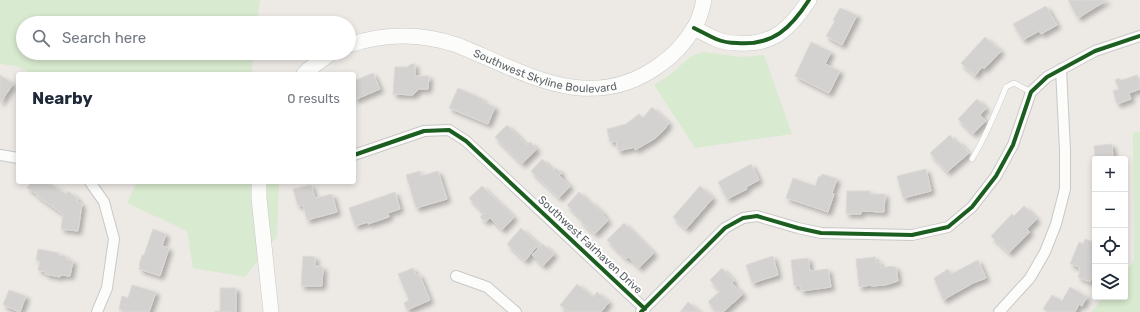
<!DOCTYPE html>
<meta charset="utf-8">
<style>
:root{--surface:#fff;--page:#f6f6f7;--text:#1f2937;--muted:#747a83;--line:#e0e1e3}
body{margin:0;font-family:Rubik,sans-serif;background:var(--page);color:var(--text)}
.controls{position:absolute;right:12px;bottom:12px;display:grid;overflow:hidden;border-radius:4px;box-shadow:0 2px 6px #0003}
.controls button{width:36px;height:36px;display:grid;place-items:center;padding:0;border:0;border-bottom:1px solid var(--line);background:var(--surface);color:var(--text);font:20px sans-serif}
.list{margin:0;padding:0;list-style:none}
h2{display:flex;justify-content:space-between;align-items:center;height:52px;margin:0;padding:0 16px;font-size:17px}
h2 small{font-size:13px;font-weight:400;color:var(--muted)}
.icon{flex:none;width:22px;height:22px;fill:none;stroke:currentColor;stroke-width:2;stroke-linecap:round;stroke-linejoin:round}
.map{position:relative;flex:none;width:1140px;height:312px;overflow:hidden}
.search{position:absolute;background:var(--surface);box-shadow:0 2px 6px #0003;left:16px;top:16px;width:340px;height:44px;display:flex;align-items:center;gap:10px;box-sizing:border-box;padding:0 14px;border-radius:22px;color:var(--muted);font-size:15px}
.panel{position:absolute;background:var(--surface);box-shadow:0 2px 6px #0003;left:16px;top:72px;width:340px;height:112px;border-radius:4px}
.map>svg:first-child{display:block}
.green{fill:#d8eacf}
.building{fill:#d4d2d0;stroke:#dcd9d6;filter:url(#shadow)}
.lines{fill:none;stroke-linecap:round;stroke-linejoin:round}
.lane-casing{stroke:#c8c8c7;stroke-width:6}
.street-casing{stroke:#c8c8c7;stroke-width:12}
.secondary-casing{stroke:#c8c8c7;stroke-width:16}
.lane{stroke:#fcfcfb;stroke-width:5}
.street{stroke:#fcfcfb;stroke-width:10}
.secondary{stroke:#fcfcfb;stroke-width:15}
.cycleway-casing{stroke:#fff;stroke-width:6}
.cycleway{stroke:#1b5e20;stroke-width:4}
.labels{text-anchor:middle;dominant-baseline:central;stroke-width:4;stroke-linejoin:round;paint-order:stroke}
.street-label{font-size:11px;fill:#5b6266;stroke:#fff}
</style>
<div class="map">
<svg width="1140" height="312" viewBox="0 0 1140 312">
<defs>
<filter id="shadow"><feDropShadow dx="3.5" dy="3.5" stdDeviation="2" flood-color="#0004"/></filter>
</defs>
<rect width="100%" height="100%" fill="#edeae6"/>
<path class="green" d="M0 0H260L257 23H23V53H254L251 74H32L17 66 0 64Z
M704 52 742 57 764 55 792 134 695 148 654 85C662 80 670 75 678 68 686 60 692 54 704 52Z
M1140 131V312H1091L1104 297H1125V272L1134 261 1133 133Z
M137 182H279L277 236 245 277 193 268 187 231 127 203Z"/>
<path class="building" d="M1068 0H1107L1078 18Z
M1046 6 1057 25 1041 34 1039 31 1023 40 1013 24Z
M840 8 857 15 842 45 826 36 835 21 833 20Z
M985 37 1001 51 984 69 982 67 975 76 961 63Z
M811 42 831 52 825 64 840 71 829 93 795 76Z
M411 64H415V76H429L428 89H419L413 95 393 94 395 67H407Z
M373 73 380 89 354 100V81Z
M0 75 13 84 0 103Z
M1137 75 1140 83V89L1129 93 1131 99 1117 104 1113 91 1119 89 1115 80 1119 78 1120 80H1122Z
M458 88 483 99 482 101 495 107 488 124 449 108Z
M977 99 986 108 980 115 986 121 973 134 958 119Z
M652 107 669 123 664 130 654 139 635 150V147L618 151 616 141 610 142 607 129 626 124 639 114 643 118Z
M507 125 527 145 530 142 537 149 522 164 495 137Z
M950 135 956 143 958 141 969 153 947 172 930 153Z
M1112 144 1113 159H1095V161L1094 146Z
M542 159 553 170 556 168 562 173 559 175 570 186 559 198 531 171Z
M751 164 759 180 746 187 747 189 727 199 718 182Z
M926 169 931 191 903 198 897 176Z
M420 171 421 176 438 171 447 199 416 208 406 175Z
M822 174 837 179 832 193 834 194 828 212 786 198 793 178 815 186 819 176 821 177Z
M31 182H45L50 185 51 184 66 194 68 191 78 199 77 201 82 204 78 231 61 229 63 214 36 195 37 194 27 188Z
M311 185 315 198 332 194 337 212 307 220 303 205 298 206 293 189Z
M482 186 514 217 502 230 490 218 486 222 480 217 484 213 469 198Z
M700 186 713 198 686 229 673 217Z
M847 191H870V194H885L884 212 861 211V214H846Z
M395 192 400 209 388 213 389 217 368 224V222L355 226 349 208Z
M579 192 589 202 590 201 604 214 603 215 608 220 595 234 580 221 582 220 567 205Z
M1024 206 1037 219 1027 229 1030 232 1009 253 991 236 1012 214 1014 216Z
M624 223 654 253 639 268 628 257 626 259 620 253 622 251 621 250 619 252 607 240Z
M521 228 539 245V246L540 247 543 244 554 254 543 266 532 255 538 249 536 247 525 261 507 244Z
M153 229 166 234 162 246 169 248 160 276 139 269 140 266 139 265 142 255H144Z
M1085 239 1095 243V271L1090 282 1078 277 1080 272 1079 267 1070 264 1079 242 1083 244Z
M38 249 59 253 58 255 66 256V259L73 261 70 276 61 275 60 277 45 274 46 272 38 270 40 261 36 260Z
M303 256 315 257V266L323 267 322 286H301Z
M773 256 778 275 752 283 746 265Z
M875 257 876 263 880 262 881 268 892 266V267H896L898 281 885 285 871 286V285L859 287 856 259Z
M808 258 810 271 828 269 831 287 801 291 800 285 794 286 791 260Z
M978 260 986 278 973 283 943 300 934 278 948 269 951 274Z
M413 268 416 275 419 274 430 300 407 310 404 303 409 300 398 274Z
M722 268 734 281 732 283 743 294 723 312H717L708 302 720 291 710 280Z
M577 284 593 297 597 292 609 302 601 312H569L560 305Z
M132 285 156 292 149 312H124V311L119 309 122 296 128 298Z
M1070 287 1087 297 1082 306 1079 304 1075 312H1048L1043 309 1052 295 1062 301Z
M220 288H236V312H215V311H220Z
M9 290 26 296 20 312 3 305Z
M688 302 700 312H680Z"/>
<g class="lines">
<g class="lane-casing">
<path id="lane" d="M972 159C986 136 996 112 1006 87L1014 83 1031 92"/>
</g>
<g class="street-casing">
<path id="street" d="M0 155 18 158
M354 155 424 131 449 130 466 141 645 309
M90 182 104 202 114 239 107 288 97 312
M456 276 487 287 516 312
M641 312 725 228 743 218 757 216 798 228 821 233 912 235 948 227 972 207 996 176 1013 145 1031 92 1047 77 1095 51 1140 36
M999 312 1030 278 1045 252 1056 224 1065 189V150L1061 69"/>
</g>
<g class="secondary-casing">
<g id="secondary">
<path d="M694 28C702 32 709 36 716 39 723 42 730 43 737 43 773 46 791 28 809 0"/>
<path id="s1" d="M349 45C385 33 421 33 457 45 526 73 591 116 661 64 674 55 686 41 694 28 699 21 702 9 704 0"/>
<path d="M304 74 308 70 331 53"/>
<path d="M259 182V198L271 312"/>
</g>
</g>
<use href="#lane" class="lane"/>
<use href="#street" class="street"/>
<use href="#secondary" class="secondary"/>
<g class="cycleway-casing">
<path id="cycleway" d="M694 28C702 32 709 36 716 39 723 42 730 43 737 43 773 46 791 28 809 0
M354 155 424 131 449 130 466 141 645 309
M641 312 725 228 743 218 757 216 798 228 821 233 912 235 948 227 972 207 996 176 1013 145 1031 92 1047 77 1095 51 1140 36"/>
</g>
<use href="#cycleway" class="cycleway"/>
</g>
<g class="labels">
<g class="street-label">
<text stroke="none"><textPath href="#s1" startOffset="203">Southwest Skyline Boulevard</textPath></text>
<text transform="translate(590 245) rotate(43)">Southwest Fairhaven Drive</text>
</g>
</g>
</svg>
<div class="controls">
<button>+</button>
<button>−</button>
<button><svg class="icon" aria-label="locate" viewBox="0 0 24 24"><circle cx="12" cy="12" r="6"/><path d="M12 2v4M12 18v4M2 12h4M18 12h4"/></svg></button>
<button><svg class="icon" aria-label="layers" viewBox="0 0 24 24"><path d="M12 4l9 5-9 5-9-5zM3 14l9 5 9-5"/></svg></button>
</div>
<div class="search"><svg class="icon" aria-label="search" viewBox="0 0 24 24"><circle cx="10" cy="10" r="6"/><path d="M15 15l6 6"/></svg>Search here</div>
<section class="panel">
<h2>Nearby<small>0 results</small></h2>
<ul class="list">
</ul>
</section>
</div>
